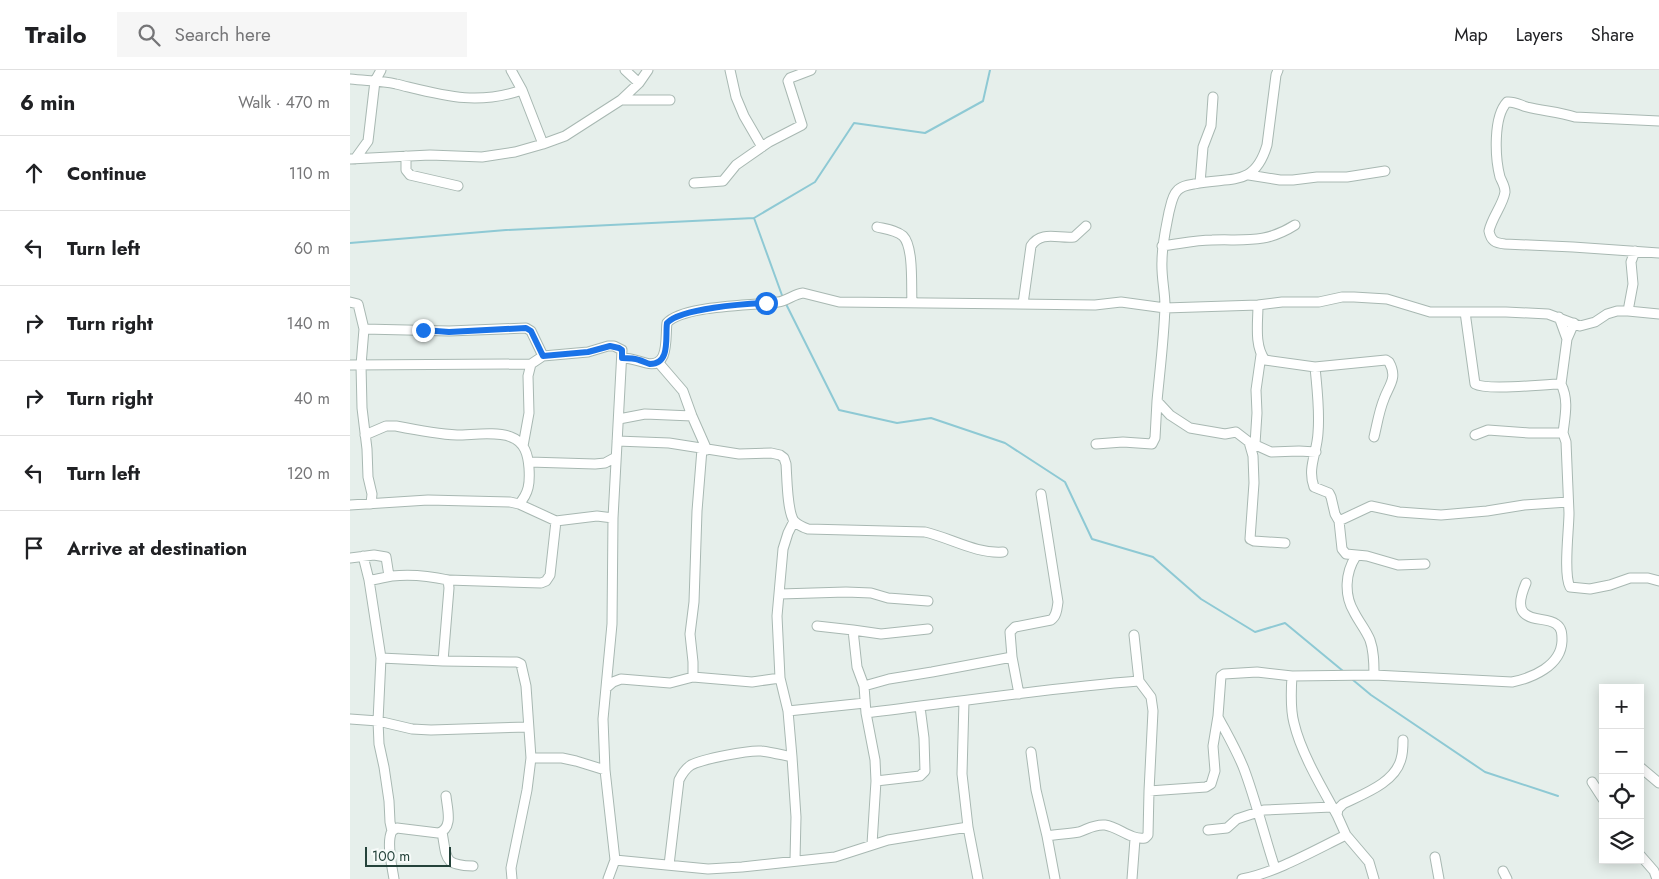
<!DOCTYPE html>
<meta charset="utf-8">
<style>
:root{--surface:#fff;--page:#f6f6f6;--text:#202124;--muted:#757577;--line:#e0e0e0}
body{margin:0;font-family:Jost,sans-serif;background:var(--page);color:var(--text)}
.controls{position:absolute;right:15px;bottom:15px;display:grid;overflow:hidden;border-radius:0px;box-shadow:0 2px 12px #0003}
.controls button{width:45px;height:45px;display:grid;place-items:center;padding:0;border:0;border-bottom:1px solid var(--line);background:var(--surface);color:var(--text);font:25px sans-serif}
.scale{position:absolute;left:15px;bottom:12px;width:86px;box-sizing:border-box;padding-left:5px;border:2px solid #24423a;border-top:0;font-size:14px;line-height:18px;white-space:nowrap;color:#24423a;-webkit-text-stroke:4px #f7fbf9;paint-order:stroke}
.stop{position:absolute;width:15px;height:15px;margin:-11px;border:4px solid #1a73e8;border-radius:50%;background:#fff}
.stop.end{background:#1a73e8;border-color:#fff;box-shadow:0 1px 5px #0008}
.list{margin:0;padding:0;list-style:none}
h2{display:flex;justify-content:space-between;align-items:center;height:65px;margin:0;padding:0 20px;font-size:21px}
h2 small{font-size:16px;font-weight:400;color:var(--muted)}
.list li{display:grid;grid-template-columns:32px 1fr auto;gap:15px;align-items:center;box-sizing:border-box;height:75px;padding:0 20px;border-top:1px solid var(--line)}
.list b{display:block;font-size:19px;white-space:nowrap}
.list em{font-size:16px;font-style:normal;color:var(--muted)}
.icon{flex:none;width:28px;height:28px;fill:none;stroke:currentColor;stroke-width:2;stroke-linecap:round;stroke-linejoin:round}
.map{position:relative;flex:none;width:1309px;height:809px;overflow:hidden}
header{display:flex;align-items:center;gap:30px;box-sizing:border-box;height:70px;padding:0 25px;background:var(--surface);border-bottom:1px solid var(--line)}
header strong{font-size:24px}
nav{display:flex;gap:28px;margin-inline-start:auto;font-size:18px}
.search{width:350px;height:45px;background:var(--page);display:flex;align-items:center;gap:12px;box-sizing:border-box;padding:0 18px;border-radius:0px;color:var(--muted);font-size:19px}
main{display:flex}
aside{flex:1;background:var(--surface)}
.map>svg:first-child{display:block}
.lines{fill:none;stroke-linecap:round;stroke-linejoin:round}
.stream{stroke:#8ec9d4;stroke-width:2}
.minor-casing{stroke:#a8b8b2;stroke-width:11}
.minor{stroke:#fff;stroke-width:9}
.route{stroke:#1a73e8;stroke-width:6}
</style>
<header>
<strong>Trailo</strong>
<div class="search"><svg class="icon" aria-label="search" viewBox="0 0 24 24"><circle cx="10" cy="10" r="6"/><path d="M15 15l6 6"/></svg>Search here</div>
<nav><a>Map</a><a>Layers</a><a>Share</a></nav>
</header>
<main>
<aside>
<h2>6 min<small>Walk · 470 m</small></h2>
<ul class="list">
<li><svg class="icon" aria-label="ahead" viewBox="0 0 24 24"><path d="M12 20V5M6 11l6-6 6 6"/></svg><div><b>Continue</b></div><em>110 m</em></li>
<li><svg class="icon" aria-label="left" viewBox="0 0 24 24"><path d="M17 20v-9H6M10 6l-5 5 5 5"/></svg><div><b>Turn left</b></div><em>60 m</em></li>
<li><svg class="icon" aria-label="right" viewBox="0 0 24 24"><path d="M7 20v-9h11M14 6l5 5-5 5"/></svg><div><b>Turn right</b></div><em>140 m</em></li>
<li><svg class="icon" aria-label="right" viewBox="0 0 24 24"><path d="M7 20v-9h11M14 6l5 5-5 5"/></svg><div><b>Turn right</b></div><em>40 m</em></li>
<li><svg class="icon" aria-label="left" viewBox="0 0 24 24"><path d="M17 20v-9H6M10 6l-5 5 5 5"/></svg><div><b>Turn left</b></div><em>120 m</em></li>
<li><svg class="icon" aria-label="arrive" viewBox="0 0 24 24"><path d="M6 21V4h12l-3 4 3 4H6"/></svg><div><b>Arrive at destination</b></div></li>
</ul>
</aside>
<div class="map">
<svg width="1309" height="809" viewBox="0 0 1309 809">
<rect width="100%" height="100%" fill="#e6efeb"/>
<g class="lines">
<path class="stream" d="M404 148 433 228
M0 173 156 160 404 148 465 112 504 53 575 63 633 31 640 0
M435 232 489 340 547 353 581 348 655 373 715 412 742 469 803 487 851 529 905 562 935 553 993 601
M1003 610 1021 625 1135 702 1208 726"/>
<g class="minor-casing">
<path id="minor" d="M161 0 172 20 193 74
M275 0 289 13
M380 0 386 27 394 46 412 77
M928 0 926 5 917 75C904 119 879 106 844 114 838 115 831 116 827 121 822 126 821 135 819 142 816 158 812 174 812 191 811 206 815 221 815 236 814 268 810 299 807 331L820 345 840 358 875 364 886 362 899 372 921 382 949 381 966 382
M0 9C15 11 31 10 46 14 92 25 125 36 172 20
M271 30H320
M1309 51 1225 47C1210 42 1193 41 1177 37 1170 35 1164 31 1157 32 1143 47 1145 88 1150 107 1152 112 1155 116 1155 122 1153 135 1142 147 1139 161 1141 171 1145 173 1155 174L1223 177 1309 183
M56 86V100L60 105 108 116
M0 89 80 85 132 87 165 82 193 74 215 66 271 30 289 13 298 0
M5 89 18 71 25 11 31 0
M899 105 930 110H943L967 107H997L1035 101
M344 113 373 111 386 95 396 88 419 72 452 55 438 11 440 8 461 0
M850 113 853 77 861 56 863 27
M527 157C536 159 546 160 553 166 564 177 561 217 562 233
M812 176C829 174 845 170 862 170 896 169 915 174 945 155
M0 232 8 234 14 259 11 295 12 338 17 379 18 407 22 424 21 434
M673 234 681 176C691 160 709 169 724 167L736 156
M908 235C908 252 904 276 915 290L965 297 1036 290 1039 292C1048 308 1039 315 1034 329 1029 341 1027 355 1024 367
M1278 241 1309 244
M1115 242 1125 314C1138 321 1194 314 1211 314 1219 330 1215 346 1213 363H1179L1138 360 1125 365
M1209 247 1217 269
M14 259 99 261 176 258 181 261 193 286
M272 288C281 288 288 291 296 293 320 299 315 267 317 253 333 235 403 236 428 232 437 231 444 224 453 223L489 232 745 235 771 232 815 238 908 235 932 232H969L992 227H1004L1037 229 1080 242H1156L1198 244 1230 256 1245 252 1257 244 1267 241H1278L1283 214 1281 192 1285 181
M308 292 333 321 342 346 357 380
M0 295 181 294 193 286 238 282 258 276H264L272 280 263 448 262 554 253 649 255 700 265 790
M965 297C967 319 970 341 968 363 967 383 957 398 964 417L979 423 981 427 985 444 989 451 992 479 996 484 1017 486 1048 495 1075 494
M1211 314 1217 269 1224 253
M269 349 295 344 342 346
M1213 363 1216 372C1217 396 1218 420 1219 443 1219 460 1213 504 1220 517L1240 519 1260 515 1280 508H1298L1309 511
M15 365 36 356H46C66 360 86 364 107 365 122 365 147 361 161 367 175 372 178 385 179 398 180 413 179 423 169 434
M267 371 319 373 389 384 421 383 430 385 434 388 436 394C437 407 437 441 444 451 448 455 452 457 458 459L575 462C601 468 626 484 653 482
M899 372 903 386 904 413 900 469 904 471 935 473
M746 374 773 372 802 374 805 368 807 331
M905 374 907 343 906 320 911 285
M173 376 179 343 178 306 181 294
M179 392 245 394 255 393 266 387
M0 435 78 430 160 432 169 434 206 451 247 446 263 448
M444 451 438 463 433 479 427 546 430 608 438 641 442 687 446 747 445 790
M989 451 1021 436 1049 442 1091 445 1137 441 1174 435 1218 432
M13 486 19 510 31 588 28 651 29 674 34 697 39 731 40 752 42 761C36 772 42 796 44 809
M1006 486C995 503 994 525 1004 542 1009 552 1016 560 1020 570 1024 581 1024 593 1024 605
M0 488 24 485 36 487 39 506
M19 510C27 510 34 507 42 506 60 504 80 506 98 510L99 518 93 591
M98 510 191 513 196 511 200 505 206 451
M430 524 496 522 521 523 538 528 578 531
M467 556 503 560
M31 588 93 591 167 592 171 594 176 616 181 688 177 720 161 798 162 809
M343 607V592L340 564 344 532 347 441 352 379
M789 611 801 627 803 641 799 721
M514 616 539 609 582 602 662 587
M256 618 263 612 271 609 320 613 343 607 402 612 430 608
M669 624 662 587 660 562 665 557 701 550C707 546 707 538 708 532L691 424
M614 631 612 704 618 757
M438 641 515 633
M516 643 514 616 507 597 503 560 531 564 578 559
M868 647C877 664 887 681 894 699 906 731 914 765 925 798
M0 649 28 651 62 659 81 660 178 657
M681 682 686 720 697 766
M181 688H212L226 691 255 700
M1290 697 1309 713
M526 711 570 706 575 701 574 668 570 637
M1242 712 1253 729
M987 745C972 718 951 683 944 653 940 638 941 621 942 606L1024 605 1162 612C1182 608 1211 596 1212 571 1212 564 1212 558 1206 554 1197 547 1183 552 1174 543 1167 536 1173 520 1176 513
M858 760 877 758 887 749 914 740 982 737
M42 761 47 758 88 763C104 759 97 738 96 726
M92 762C97 789 93 795 123 796
M522 774 526 711 525 690 516 643C607 632 698 618 789 611L784 565
M1290 785 1304 801 1307 809
M1085 787 1089 809
M319 795 329 710C332 704 335 699 341 695 353 689 398 680 411 681 421 682 432 685 442 687
M1153 801 1157 809
M258 809 265 790 358 799 392 797 485 787 538 770 618 757 628 809
M705 809 697 766C708 764 718 764 729 762 738 759 744 754 755 755 769 757 780 770 795 768L798 765 799 721 856 717 861 714 865 701 863 676 868 646 871 606 874 604 907 602 942 606
M782 809 785 769
M892 809C925 803 965 780 996 765
M1024 809 1019 792 996 765 987 745 988 739 993 734C1013 724 1045 713 1051 689 1053 683 1053 676 1053 670"/>
</g>
<use href="#minor" class="minor"/>
</g>
<g class="lines">
<path class="route" d="M73 260 99 262 176 258 181 261 193 286 238 282 260 276 269 278 272 280V288C278 288 284 288 289 290 293 291 296 293 300 294 321 294 315 267 317 253 331 238 395 234 416 233"/>
</g>
</svg>
<div class="controls">
<button>+</button>
<button>−</button>
<button><svg class="icon" aria-label="locate" viewBox="0 0 24 24"><circle cx="12" cy="12" r="6"/><path d="M12 2v4M12 18v4M2 12h4M18 12h4"/></svg></button>
<button><svg class="icon" aria-label="layers" viewBox="0 0 24 24"><path d="M12 4l9 5-9 5-9-5zM3 14l9 5 9-5"/></svg></button>
</div>
<div class="scale">100 m</div>
<div class="stop" style="left:416px;top:233px"></div>
<div class="stop end" style="left:73px;top:260px"></div>
</div>
</main>
